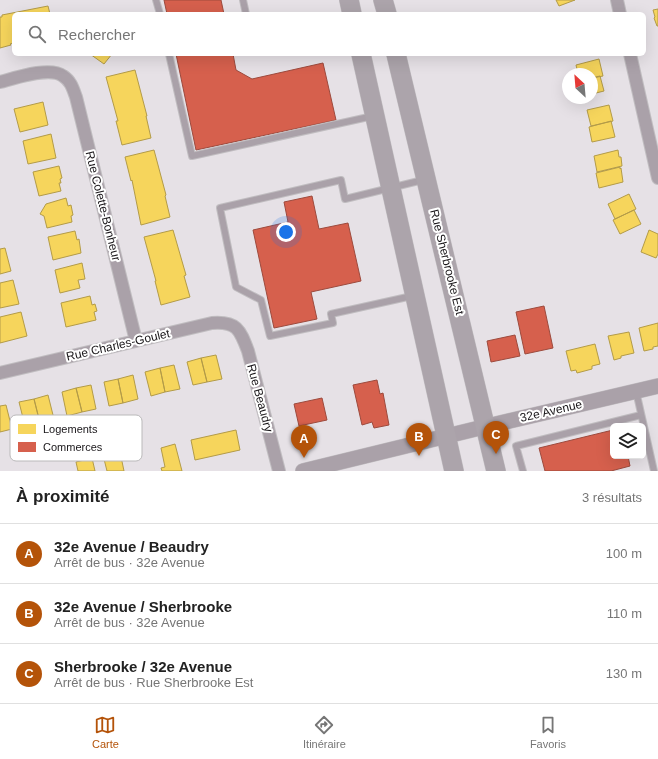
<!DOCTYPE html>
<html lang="fr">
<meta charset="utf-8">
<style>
:root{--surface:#fff;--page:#f2f2f2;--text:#222;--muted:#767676;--line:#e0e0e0;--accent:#b45309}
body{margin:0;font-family:Helvetica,sans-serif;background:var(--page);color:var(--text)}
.controls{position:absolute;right:12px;bottom:12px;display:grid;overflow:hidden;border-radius:6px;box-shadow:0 4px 16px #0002}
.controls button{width:36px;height:36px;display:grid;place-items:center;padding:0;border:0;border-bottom:1px solid var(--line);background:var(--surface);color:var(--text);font:20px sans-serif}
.compass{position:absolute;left:562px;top:68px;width:36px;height:36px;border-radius:50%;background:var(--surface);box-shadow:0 4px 16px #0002;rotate:334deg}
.you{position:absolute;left:286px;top:232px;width:14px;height:14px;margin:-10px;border:3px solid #fff;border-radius:50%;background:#1a73e8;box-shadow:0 0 0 6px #1a73e833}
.badge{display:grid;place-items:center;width:26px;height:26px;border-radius:50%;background:var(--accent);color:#fff;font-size:13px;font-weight:700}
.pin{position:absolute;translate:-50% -33px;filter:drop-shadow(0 1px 2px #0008)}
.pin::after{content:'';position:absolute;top:21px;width:14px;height:12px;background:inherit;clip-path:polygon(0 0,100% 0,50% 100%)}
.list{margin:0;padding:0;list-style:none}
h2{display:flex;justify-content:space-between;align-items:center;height:52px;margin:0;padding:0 16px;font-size:17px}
h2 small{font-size:13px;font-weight:400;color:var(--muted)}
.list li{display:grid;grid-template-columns:26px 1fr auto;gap:12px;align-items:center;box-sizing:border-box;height:60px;padding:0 16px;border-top:1px solid var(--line)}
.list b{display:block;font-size:15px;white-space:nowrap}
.list p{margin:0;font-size:13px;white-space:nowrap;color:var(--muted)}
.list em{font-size:13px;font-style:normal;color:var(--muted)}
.icon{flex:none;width:22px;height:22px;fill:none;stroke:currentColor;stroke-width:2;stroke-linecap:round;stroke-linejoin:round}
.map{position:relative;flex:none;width:658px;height:471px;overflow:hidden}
.search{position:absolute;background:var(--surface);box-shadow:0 4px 16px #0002;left:12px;right:12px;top:12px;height:44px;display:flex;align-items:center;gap:10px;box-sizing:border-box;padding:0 14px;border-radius:6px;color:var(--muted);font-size:15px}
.sheet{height:232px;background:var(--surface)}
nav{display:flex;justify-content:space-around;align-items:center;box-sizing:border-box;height:56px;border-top:1px solid var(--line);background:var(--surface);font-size:11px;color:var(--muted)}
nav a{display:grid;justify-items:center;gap:2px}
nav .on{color:var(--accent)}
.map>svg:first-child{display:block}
.homes{fill:#f6d55c;stroke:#b39b48}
.shops{fill:#d6604d;stroke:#9d4a3d}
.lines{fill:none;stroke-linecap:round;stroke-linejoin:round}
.service-casing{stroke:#c0bdc0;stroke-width:8}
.minor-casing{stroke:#c0bdc0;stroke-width:14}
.tertiary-casing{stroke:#c0bdc0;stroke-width:16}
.primary-casing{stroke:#c0bdc0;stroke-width:20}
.service{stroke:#aaa1a9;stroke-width:6}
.minor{stroke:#aaa1a9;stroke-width:12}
.tertiary{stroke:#aaa1a9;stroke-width:15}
.primary{stroke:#aca4ab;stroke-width:19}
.labels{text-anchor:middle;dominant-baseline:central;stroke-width:4;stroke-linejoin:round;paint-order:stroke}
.street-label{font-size:12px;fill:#181518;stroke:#fff}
.key{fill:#fff;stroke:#bab9ba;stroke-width:1}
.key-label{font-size:11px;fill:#181518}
</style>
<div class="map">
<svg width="658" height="471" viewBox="0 0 658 471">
<rect width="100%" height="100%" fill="#e6e1e6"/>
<path class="homes" d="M556 0H575L559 6Z
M48 6 50 14H14V43L10 44 11 45 0 48V17H2V15Z
M658 9V26H657L654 18 655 17 653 10Z
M90 54H112L104 64Z
M599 59 603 76 592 78V74H578L576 65Z
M135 70 147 116H146L151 138 122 145 116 121H118L106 77Z
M600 76 604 91 592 94V78Z
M43 102 48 125 20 132 14 109Z
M609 105 613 121 591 126 587 110Z
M611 121 615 137 592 142 589 127Z
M51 134 56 158 28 164 23 141Z
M154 150 166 195 165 196 170 217 141 225 132 180 131 181 125 157Z
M618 150 619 157H621L622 166 597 172 594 156Z
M59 166 62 178 60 179 61 183H59L61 191 39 196 33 172Z
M620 167V169L621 168 623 182 599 188 596 173Z
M629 194 636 209 615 219 608 204Z
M66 198 68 206 71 205 73 215 71 216 72 222 47 228 44 216 40 214 46 204Z
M634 210 641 224 620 234 613 220Z
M173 230 186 275 184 276 190 297 161 305 155 281H156L144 237Z
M649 230 658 234V254L656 258 641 252Z
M75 231 77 240 79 239 81 253 53 260 48 237Z
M5 248 11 271 0 274V249Z
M82 263 85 279 78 280 80 288 60 293 55 270Z
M13 280 19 304 0 308V283Z
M90 296 92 305 95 304 97 311 94 312 96 320 66 327 61 303Z
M21 312 27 336 0 343V317Z
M658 323V346L653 347V349L644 351 639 328Z
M629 332 634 353 621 356V358L614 360 608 336Z
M595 344 600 364 592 366V369L577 373 576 370 571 371 566 351Z
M216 355 222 379 207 382 201 358Z
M201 358 207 382 193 385 187 362Z
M174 365 180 389 165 392 160 368Z
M160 368 165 392 151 396 145 372Z
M133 375 138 399 123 403 118 379Z
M118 379 123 403 109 406 104 382Z
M91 385 96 409 82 412 76 388Z
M76 388 82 412 67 416 62 392Z
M48 395 54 419 40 423 34 399Z
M34 399 40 423 25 426 19 402Z
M6 405 12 429 0 432V406Z
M236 430 240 450 195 460 191 440Z
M175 444 182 471H162L161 468 165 467 161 448Z
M120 452 124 471H107L103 455Z
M92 458 95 471H78L76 462Z"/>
<path class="shops" d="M164 0H221L224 14H167Z
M176 54H233L236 70 252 79 323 63 336 120 196 150Z
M312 196 319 229 348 223 361 281 311 292 317 319 274 328 253 230 288 222 284 202Z
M544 306 553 348 525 354 516 312Z
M515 335 520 356 491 362 487 341Z
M377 380 380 394 383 393 389 425 374 428 372 422 362 425 353 385Z
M322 398 327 420 299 426 294 404Z
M613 430V456H628L630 466 611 471H545L539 448Z"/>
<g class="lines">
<g class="service-casing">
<path id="service" d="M156 0 160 14
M243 0 246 14
M169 54 192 156 373 116
M412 296 331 314 333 323 270 336 261 300 236 287 220 208 341 180 345 199 423 180
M636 391 654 471
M523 471 516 446 641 415"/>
</g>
<g class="minor-casing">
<path id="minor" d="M617 0 620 14
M630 54 658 178
M0 82C15 78 50 66 63 76 71 81 73 89 76 97L136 341
M0 373 212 323C237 321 240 330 248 351L279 471"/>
</g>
<g class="tertiary-casing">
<path id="tertiary" d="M303 471 496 424 658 386"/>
</g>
<g class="primary-casing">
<path id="primary" d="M349 0 352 14
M383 0 387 14
M361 54 454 471
M396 54 496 471"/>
</g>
<use href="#service" class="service"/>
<use href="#minor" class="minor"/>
<use href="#tertiary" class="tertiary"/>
<use href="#primary" class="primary"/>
</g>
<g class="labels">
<g class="street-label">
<text transform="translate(103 206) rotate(76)">Rue Colette-Bonheur</text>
<text transform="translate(447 262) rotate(76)">Rue Sherbrooke Est</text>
<text transform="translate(118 345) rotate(-13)">Rue Charles-Goulet</text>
<text transform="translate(260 398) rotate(75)">Rue Beaudry</text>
<text transform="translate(551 411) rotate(-13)">32e Avenue</text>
</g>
</g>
<rect x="10" y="415" width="132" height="46" rx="6" class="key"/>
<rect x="18" y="424" width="18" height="10" fill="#f6d55c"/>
<rect x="18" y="442" width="18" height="10" fill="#d6604d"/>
<g class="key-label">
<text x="43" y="433">Logements</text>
<text x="43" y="451">Commerces</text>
</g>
</svg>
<div class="controls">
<button><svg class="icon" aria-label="layers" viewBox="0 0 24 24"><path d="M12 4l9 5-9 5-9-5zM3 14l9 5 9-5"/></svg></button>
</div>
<svg class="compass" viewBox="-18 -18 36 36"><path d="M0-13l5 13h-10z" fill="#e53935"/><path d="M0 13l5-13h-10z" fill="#767676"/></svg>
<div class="you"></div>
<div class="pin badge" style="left:304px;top:458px">A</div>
<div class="pin badge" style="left:419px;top:456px">B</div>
<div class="pin badge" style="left:496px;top:454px">C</div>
<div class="search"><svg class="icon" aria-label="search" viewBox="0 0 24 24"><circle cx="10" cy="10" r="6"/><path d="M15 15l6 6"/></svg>Rechercher</div>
</div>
<section class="sheet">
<h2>À proximité<small>3 résultats</small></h2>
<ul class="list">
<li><span class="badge">A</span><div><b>32e Avenue / Beaudry</b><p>Arrêt de bus · 32e Avenue</p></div><em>100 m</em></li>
<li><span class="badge">B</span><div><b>32e Avenue / Sherbrooke</b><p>Arrêt de bus · 32e Avenue</p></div><em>110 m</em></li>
<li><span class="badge">C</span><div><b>Sherbrooke / 32e Avenue</b><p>Arrêt de bus · Rue Sherbrooke Est</p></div><em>130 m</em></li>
</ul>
</section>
<nav>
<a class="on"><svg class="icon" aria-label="map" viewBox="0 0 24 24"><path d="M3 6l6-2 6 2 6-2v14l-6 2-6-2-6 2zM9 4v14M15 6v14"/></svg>Carte</a>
<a><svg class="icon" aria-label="directions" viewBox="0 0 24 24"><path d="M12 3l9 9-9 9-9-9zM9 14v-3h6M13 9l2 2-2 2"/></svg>Itinéraire</a>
<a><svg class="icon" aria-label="saved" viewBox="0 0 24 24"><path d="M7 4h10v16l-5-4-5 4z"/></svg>Favoris</a>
</nav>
